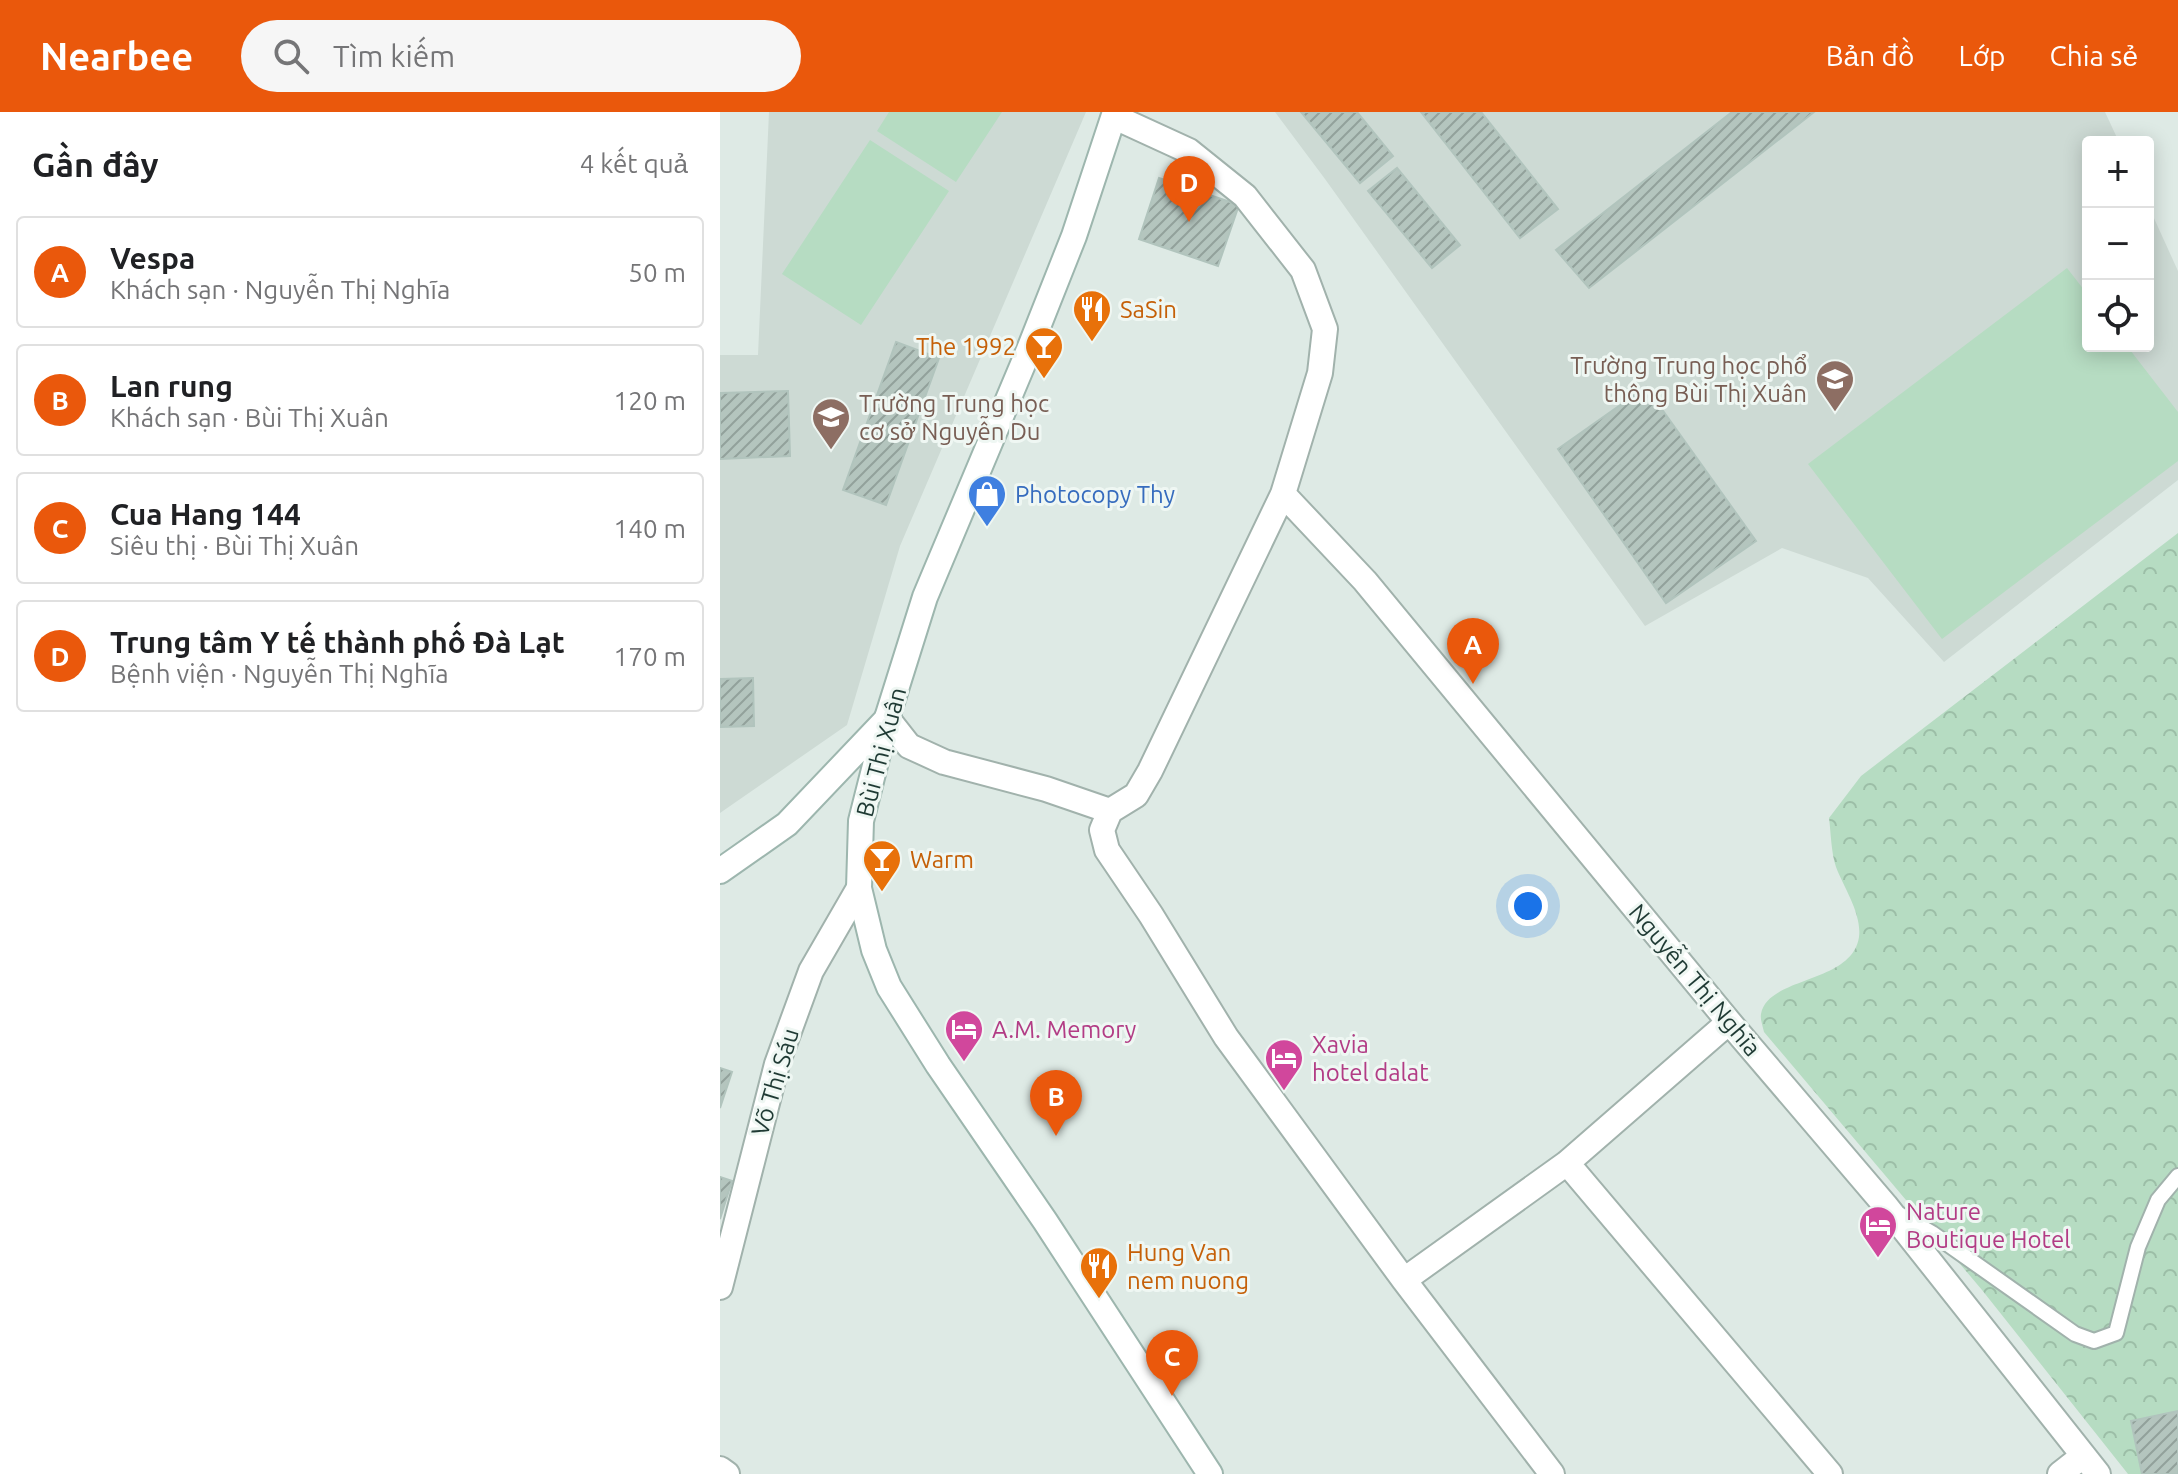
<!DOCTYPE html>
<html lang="vi">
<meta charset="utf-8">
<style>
:root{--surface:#fff;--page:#f6f6f6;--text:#202124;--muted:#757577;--line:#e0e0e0;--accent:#ea580c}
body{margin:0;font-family:Ubuntu,sans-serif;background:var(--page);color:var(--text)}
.controls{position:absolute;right:24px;top:24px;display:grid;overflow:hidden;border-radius:8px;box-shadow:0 4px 20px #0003}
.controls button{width:72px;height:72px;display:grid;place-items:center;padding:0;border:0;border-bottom:2px solid var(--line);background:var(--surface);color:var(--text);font:40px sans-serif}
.you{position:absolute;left:808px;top:794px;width:28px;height:28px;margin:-20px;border:6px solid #fff;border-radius:50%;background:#1a73e8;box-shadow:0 0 0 12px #1a73e833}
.badge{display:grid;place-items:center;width:52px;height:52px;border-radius:50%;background:var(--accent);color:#fff;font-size:26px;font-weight:700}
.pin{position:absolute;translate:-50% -66px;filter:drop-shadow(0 2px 4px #0008)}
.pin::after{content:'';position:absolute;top:42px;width:28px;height:24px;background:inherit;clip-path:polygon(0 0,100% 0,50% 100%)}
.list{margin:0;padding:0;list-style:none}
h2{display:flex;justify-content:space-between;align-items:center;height:104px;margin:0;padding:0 32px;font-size:34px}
h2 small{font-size:26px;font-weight:400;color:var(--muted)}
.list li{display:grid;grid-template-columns:52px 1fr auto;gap:24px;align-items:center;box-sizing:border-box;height:112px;margin:0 16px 16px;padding:0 16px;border:2px solid var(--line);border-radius:8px}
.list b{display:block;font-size:30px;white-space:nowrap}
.list p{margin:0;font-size:26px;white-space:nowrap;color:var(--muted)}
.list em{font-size:26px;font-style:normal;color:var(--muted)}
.icon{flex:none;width:44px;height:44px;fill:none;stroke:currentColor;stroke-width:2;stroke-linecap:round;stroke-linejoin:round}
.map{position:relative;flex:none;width:1458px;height:1362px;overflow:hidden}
header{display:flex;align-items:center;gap:48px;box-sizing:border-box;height:112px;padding:0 40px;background:var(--accent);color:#fff}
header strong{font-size:38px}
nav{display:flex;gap:44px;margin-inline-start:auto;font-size:28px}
.search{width:560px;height:72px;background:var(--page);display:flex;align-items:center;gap:20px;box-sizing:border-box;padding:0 28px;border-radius:44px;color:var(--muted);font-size:30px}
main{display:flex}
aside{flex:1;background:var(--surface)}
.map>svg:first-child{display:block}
.built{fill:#cddad4}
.grass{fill:#b6dcc2}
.forest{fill:url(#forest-crowns)}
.building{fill:url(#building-hatch);stroke:#b1c4bd;stroke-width:2}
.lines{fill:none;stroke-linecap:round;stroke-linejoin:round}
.lane-casing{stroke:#a1b2ac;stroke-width:18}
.street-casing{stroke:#a1b2ac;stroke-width:28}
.secondary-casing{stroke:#9db6ae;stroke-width:28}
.lane{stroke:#fff;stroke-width:14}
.street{stroke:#fff;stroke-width:24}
.secondary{stroke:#fff;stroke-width:24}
.labels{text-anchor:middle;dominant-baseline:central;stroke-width:6;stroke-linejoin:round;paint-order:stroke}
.food-label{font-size:24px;fill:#c56008;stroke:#eff7f3;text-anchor:start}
.education-label{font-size:24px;fill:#785e54;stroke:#eff7f3;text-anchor:end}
.shop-label{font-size:24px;fill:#366cbe;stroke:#eff7f3;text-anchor:start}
.street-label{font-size:24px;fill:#1f3a34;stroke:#eff7f3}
.hotel-label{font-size:24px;fill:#b23c85;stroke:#eff7f3;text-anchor:start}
</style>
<header>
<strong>Nearbee</strong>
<div class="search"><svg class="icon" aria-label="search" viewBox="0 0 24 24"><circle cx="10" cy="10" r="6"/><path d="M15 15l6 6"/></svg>Tìm kiếm</div>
<nav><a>Bản đồ</a><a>Lớp</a><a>Chia sẻ</a></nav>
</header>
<main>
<aside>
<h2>Gần đây<small>4 kết quả</small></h2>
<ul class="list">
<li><span class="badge">A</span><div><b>Vespa</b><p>Khách sạn · Nguyễn Thị Nghĩa</p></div><em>50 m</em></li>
<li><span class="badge">B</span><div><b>Lan rung</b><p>Khách sạn · Bùi Thị Xuân</p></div><em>120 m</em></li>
<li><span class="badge">C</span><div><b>Cua Hang 144</b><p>Siêu thị · Bùi Thị Xuân</p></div><em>140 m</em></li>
<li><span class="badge">D</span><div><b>Trung tâm Y tế thành phố Đà Lạt</b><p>Bệnh viện · Nguyễn Thị Nghĩa</p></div><em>170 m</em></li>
</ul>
</aside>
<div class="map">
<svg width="1458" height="1362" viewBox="0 0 1458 1362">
<defs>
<pattern id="forest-crowns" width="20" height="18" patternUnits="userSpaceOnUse" patternTransform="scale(2)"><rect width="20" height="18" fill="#b6dcc2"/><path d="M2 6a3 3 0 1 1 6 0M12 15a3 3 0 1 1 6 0" fill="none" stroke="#9cbea7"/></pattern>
<pattern id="building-hatch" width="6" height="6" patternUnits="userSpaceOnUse" patternTransform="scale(2)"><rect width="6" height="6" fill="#b4c5be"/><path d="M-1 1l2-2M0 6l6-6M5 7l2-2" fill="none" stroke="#92a19b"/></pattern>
</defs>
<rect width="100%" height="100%" fill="#deeae5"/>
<path class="built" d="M49 0H366L180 434 127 613 0 701V243H38Z
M555 0H1385L1399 30H1368V234H1428V93L1458 159V368L1224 550 1148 466 1062 436 925 514 605 67Z"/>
<path class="grass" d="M169 0H282L236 70 157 19Z
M150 28 229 79 141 213 62 162Z
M1347 156 1368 183V234H1407L1458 300V349L1222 527 1088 352Z"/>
<path class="forest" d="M1458 421V1362H1408L1262 1178 1044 920C1043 915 1040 907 1041 902 1048 864 1132 872 1139 825 1142 802 1124 776 1116 755 1111 740 1111 721 1109 706L1141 664Z"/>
<path class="building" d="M581 0H637L673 44 640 71Z
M701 0H761L838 97 800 126Z
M1012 0H1094L869 176 836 138Z
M677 56 740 133 712 156 648 79Z
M439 66 519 93 498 154 419 127Z
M176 230 219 246 166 393 123 378Z
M926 275 1036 429 946 491 838 337Z
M68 279 70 344 0 347V281Z
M33 566 34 614 0 615V567Z
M0 956 12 960 0 996Z
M0 1065 12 1069 0 1107Z
M1458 1299V1362H1422L1411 1309Z"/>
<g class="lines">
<g class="lane-casing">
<path id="lane" d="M1179 1102 1212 1121 1355 1222 1374 1229 1396 1221 1418 1135 1438 1088 1458 1064"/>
</g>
<g class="street-casing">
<path id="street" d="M395 5 469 39 525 84 583 158 605 217 600 261 563 382 430 659 416 683 390 699 382 718 387 738 431 803 506 925 684 1168 832 1362
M563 382 645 469 1009 910 1165 1093 1378 1362
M167 606 189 634 224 650 326 677 390 699
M847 1051 1110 1362
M684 1168 847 1051 1009 910
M0 1175 57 952 91 859 139 776
M0 1357 7 1362
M1340 1362 1363 1344"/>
</g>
<g class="secondary-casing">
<path id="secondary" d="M395 0 354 124 306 245 205 485 167 606 141 709 139 776 154 838 169 875 218 953 325 1109 490 1362
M0 759 67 712 166 608"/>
</g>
<use href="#lane" class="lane"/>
<use href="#street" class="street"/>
<use href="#secondary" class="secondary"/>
</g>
<defs>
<g id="restaurant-pin" transform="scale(2)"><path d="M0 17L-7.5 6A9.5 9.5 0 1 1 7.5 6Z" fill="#e8710a" stroke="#eff7f3"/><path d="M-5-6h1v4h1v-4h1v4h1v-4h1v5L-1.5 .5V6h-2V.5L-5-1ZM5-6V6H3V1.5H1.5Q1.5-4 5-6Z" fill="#fff"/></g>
<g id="bar-pin" transform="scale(2)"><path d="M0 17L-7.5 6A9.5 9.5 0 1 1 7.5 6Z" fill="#e8710a" stroke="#eff7f3"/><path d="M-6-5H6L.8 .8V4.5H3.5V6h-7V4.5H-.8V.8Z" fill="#fff"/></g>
<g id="school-pin" transform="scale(2)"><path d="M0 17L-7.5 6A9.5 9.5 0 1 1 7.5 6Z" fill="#8d6e63" stroke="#eff7f3"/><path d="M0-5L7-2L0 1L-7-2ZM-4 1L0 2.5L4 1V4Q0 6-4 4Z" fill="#fff"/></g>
<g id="shop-pin" transform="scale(2)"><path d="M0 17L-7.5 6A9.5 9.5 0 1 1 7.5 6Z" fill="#3f7fe0" stroke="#eff7f3"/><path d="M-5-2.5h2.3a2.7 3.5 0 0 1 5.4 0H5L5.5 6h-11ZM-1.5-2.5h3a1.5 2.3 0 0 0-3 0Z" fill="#fff"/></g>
<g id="hotel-pin" transform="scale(2)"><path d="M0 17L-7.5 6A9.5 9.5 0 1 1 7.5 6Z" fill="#d1479c" stroke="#eff7f3"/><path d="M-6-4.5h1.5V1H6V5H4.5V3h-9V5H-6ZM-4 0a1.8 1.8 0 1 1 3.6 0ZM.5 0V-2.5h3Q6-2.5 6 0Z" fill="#fff"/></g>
</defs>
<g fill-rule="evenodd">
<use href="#restaurant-pin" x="372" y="197"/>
<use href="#bar-pin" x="324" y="234"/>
<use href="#school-pin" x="1115" y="267"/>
<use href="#school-pin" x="111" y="305"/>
<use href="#shop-pin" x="267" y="382"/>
<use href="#bar-pin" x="162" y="747"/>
<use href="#hotel-pin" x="244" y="917"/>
<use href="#hotel-pin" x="564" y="946"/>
<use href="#hotel-pin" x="1158" y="1113"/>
<use href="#restaurant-pin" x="379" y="1154"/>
</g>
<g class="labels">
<g class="food-label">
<text x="400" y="197">SaSin</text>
<text x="296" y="234" text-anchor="end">The 1992</text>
<text x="190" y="747">Warm</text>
<text x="407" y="1140">Hung Van<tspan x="407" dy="28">nem nuong</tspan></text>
</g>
<g class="education-label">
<text x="1087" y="253">Trường Trung học phổ<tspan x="1087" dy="28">thông Bùi Thị Xuân</tspan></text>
<text x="139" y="291" text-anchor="start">Trường Trung học<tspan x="139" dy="28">cơ sở Nguyễn Du</tspan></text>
</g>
<g class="shop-label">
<text x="295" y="382">Photocopy Thy</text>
</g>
<g class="street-label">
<text transform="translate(161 640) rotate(-75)">Bùi Thị Xuân</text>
<text transform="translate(975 868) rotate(50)">Nguyễn Thị Nghĩa</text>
<text transform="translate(55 970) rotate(-73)">Võ Thị Sáu</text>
</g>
<g class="hotel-label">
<text x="272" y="917">A.M. Memory</text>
<text x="592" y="932">Xavia<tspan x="592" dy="28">hotel dalat</tspan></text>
<text x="1186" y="1099">Nature<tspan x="1186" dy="28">Boutique Hotel</tspan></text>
</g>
</g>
</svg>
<div class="controls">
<button>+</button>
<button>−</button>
<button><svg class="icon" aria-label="locate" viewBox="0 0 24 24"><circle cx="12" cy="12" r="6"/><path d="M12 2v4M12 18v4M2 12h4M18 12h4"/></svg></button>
</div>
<div class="you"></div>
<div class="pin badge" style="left:753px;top:572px">A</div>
<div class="pin badge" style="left:336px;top:1024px">B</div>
<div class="pin badge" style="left:452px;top:1284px">C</div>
<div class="pin badge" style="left:469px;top:110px">D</div>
</div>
</main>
